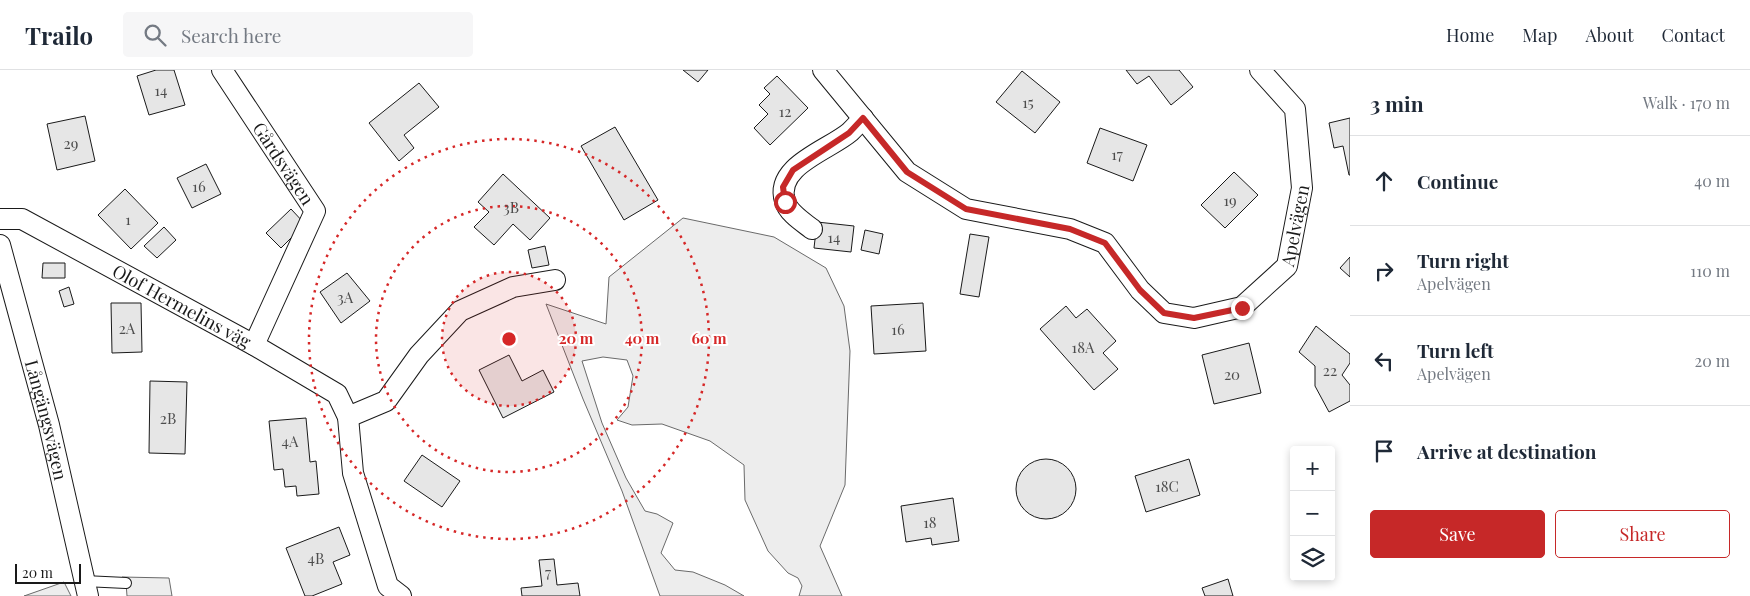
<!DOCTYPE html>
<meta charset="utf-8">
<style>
:root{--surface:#fff;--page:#f6f6f7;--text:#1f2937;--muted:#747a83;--line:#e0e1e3;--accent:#c62828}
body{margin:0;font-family:"Playfair Display",serif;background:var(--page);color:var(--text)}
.controls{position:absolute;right:15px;bottom:15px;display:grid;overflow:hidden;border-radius:5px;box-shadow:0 2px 8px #0003}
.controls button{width:45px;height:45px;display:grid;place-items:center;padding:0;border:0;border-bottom:1px solid var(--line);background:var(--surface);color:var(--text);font:25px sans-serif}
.scale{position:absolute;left:15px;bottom:12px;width:66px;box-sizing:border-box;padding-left:5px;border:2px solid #1a1a1a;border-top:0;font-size:14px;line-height:18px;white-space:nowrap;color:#1a1a1a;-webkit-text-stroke:4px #fff;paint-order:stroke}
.stop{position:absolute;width:15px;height:15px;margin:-11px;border:4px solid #c62828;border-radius:50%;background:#fff}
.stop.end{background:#c62828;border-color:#fff;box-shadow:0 1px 5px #0008}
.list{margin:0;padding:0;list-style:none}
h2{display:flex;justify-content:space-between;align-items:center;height:65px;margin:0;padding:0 20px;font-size:21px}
h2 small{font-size:16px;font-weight:400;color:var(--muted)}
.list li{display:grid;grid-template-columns:32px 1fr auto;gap:15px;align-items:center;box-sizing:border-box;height:90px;padding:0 20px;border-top:1px solid var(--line)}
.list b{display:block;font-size:19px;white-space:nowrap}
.list p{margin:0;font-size:16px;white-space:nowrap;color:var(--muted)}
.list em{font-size:16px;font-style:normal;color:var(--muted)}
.actions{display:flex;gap:10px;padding:15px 20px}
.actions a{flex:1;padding:11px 0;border:1px solid var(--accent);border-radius:5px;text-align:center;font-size:18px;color:var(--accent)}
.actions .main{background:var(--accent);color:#fff}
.icon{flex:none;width:28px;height:28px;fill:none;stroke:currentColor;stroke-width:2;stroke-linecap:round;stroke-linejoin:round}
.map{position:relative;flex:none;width:1350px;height:526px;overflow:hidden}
header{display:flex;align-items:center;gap:30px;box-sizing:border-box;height:70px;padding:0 25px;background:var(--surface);border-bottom:1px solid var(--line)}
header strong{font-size:24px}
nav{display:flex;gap:28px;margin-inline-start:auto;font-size:18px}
.search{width:350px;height:45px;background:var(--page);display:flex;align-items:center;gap:12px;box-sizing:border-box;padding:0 18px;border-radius:5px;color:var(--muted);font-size:19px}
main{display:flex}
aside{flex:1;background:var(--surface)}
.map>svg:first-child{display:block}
.built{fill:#ededed;stroke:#6a6a6a}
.building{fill:#e6e6e6;stroke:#1a1a1a}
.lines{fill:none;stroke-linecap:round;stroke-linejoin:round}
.lane-casing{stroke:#1a1a1a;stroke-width:12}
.street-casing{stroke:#1a1a1a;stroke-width:22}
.lane{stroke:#fff;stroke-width:10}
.street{stroke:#fff;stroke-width:20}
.route{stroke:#c62828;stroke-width:6}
.ring{fill:none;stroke:#d62828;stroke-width:2.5;stroke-dasharray:2.5 5}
.labels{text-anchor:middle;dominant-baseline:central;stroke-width:4;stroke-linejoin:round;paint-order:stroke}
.number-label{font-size:15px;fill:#4d4d4d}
.street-label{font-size:18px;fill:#1a1a1a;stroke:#fff}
.centre{fill:#d62828;stroke:#fff;stroke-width:2.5}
.ring-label{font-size:15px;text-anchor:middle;font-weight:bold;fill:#d62828;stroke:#fff;stroke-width:4;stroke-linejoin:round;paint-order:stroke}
</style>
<header>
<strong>Trailo</strong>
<div class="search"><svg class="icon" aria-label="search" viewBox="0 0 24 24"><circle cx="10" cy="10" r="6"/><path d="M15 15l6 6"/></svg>Search here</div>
<nav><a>Home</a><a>Map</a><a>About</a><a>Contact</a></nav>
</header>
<main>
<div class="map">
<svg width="1350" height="526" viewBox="0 0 1350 526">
<rect width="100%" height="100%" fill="#fff"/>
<path class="built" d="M683 148 774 167 826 198 844 236 850 281 845 415 820 476 842 526H799L802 516 798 508 788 503 768 481 745 430 744 395 710 371 662 354 632 355 617 350 628 337 633 306 627 290 603 287 582 291 602 353 626 408 645 441 657 444 673 453 661 483 675 500 693 502 725 515 744 526H660L622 421 583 329 546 234 606 254 609 207Z
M122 507 169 508 172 526H127L126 513Z
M64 512 71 526H24Z"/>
<path class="building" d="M156 0H174L185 35 149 45 137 6Z
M683 0H708L698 12Z
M1126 0H1179L1193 17 1171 35 1149 6 1137 14Z
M1022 1 1060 32 1035 63 996 32Z
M777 6 808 38 770 75 754 58 768 44 759 35 770 24 764 18Z
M419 13 439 37 404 65 414 78 399 91 369 53Z
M85 46 95 91 57 100 47 54Z
M1350 48V105H1349L1343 76 1334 78 1329 53Z
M615 57 658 130 624 150 581 76Z
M1100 58 1147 75 1133 111 1087 93Z
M206 94 221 124 192 138 177 108Z
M1234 102 1258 125 1225 158 1201 135Z
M503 104 550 148 530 170 513 154 494 175 474 157 489 142 478 132Z
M125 119 158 153 131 179 98 145Z
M291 139 305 154 281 178 266 163Z
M817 152 854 156 851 182 814 178Z
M164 157 176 170 157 188 144 176Z
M865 160 883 164 879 184 861 180Z
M970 164 989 167 979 227 960 224Z
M545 176 549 195 532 198 528 180Z
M1350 187V207L1340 198Z
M43 193H65V208H42Z
M347 203 370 231 341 253 320 222Z
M69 217 74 234 64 237 59 221Z
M111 233H141L142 282 112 283Z
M923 233 926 281 874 284 871 236Z
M1066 236 1076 248 1087 239 1116 271 1103 283 1118 299 1094 320 1040 259Z
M1316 256 1350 284V293L1342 305 1350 315V331L1329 342 1315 316V296L1299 282Z
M1249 273 1261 323 1214 334 1202 285Z
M509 285 522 311 543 300 554 322 503 348 479 300Z
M150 311 187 312 185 384 149 383Z
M306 348 310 392 316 391 319 424 297 426 296 416 285 417 283 399 274 400 269 351Z
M422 385 460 411 442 437 404 411Z
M1016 419a30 30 0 1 1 60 0a30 30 0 1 1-60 0Z
M1189 389 1200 425 1146 442 1135 406Z
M953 428 959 471 932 475 931 468 906 472 901 436Z
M339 457 350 485 333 492 342 514 312 526H305L286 478Z
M554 489 557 515 578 513 580 526H522L521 518 542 516 539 490Z
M1228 509 1233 526H1205L1202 518Z"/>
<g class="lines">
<g class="lane-casing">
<path id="lane" d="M84 511 126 513"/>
</g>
<g class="street-casing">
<g id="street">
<path id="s1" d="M222 0 315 141 254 275"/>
<path id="s2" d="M823 0 907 102 966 139 1070 159 1105 173 1140 220 1164 243 1194 248 1242 237 1287 196 1302 118 1295 39 1260 0"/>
<path id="s3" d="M0 149H22L254 275 337 324 348 347 353 403 388 516 401 526"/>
<path d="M812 159C803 152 788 143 785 131 774 96 829 80 850 62 854 58 859 53 863 48"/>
<path id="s4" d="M0 175 49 355 88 526"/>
<path d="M348 347 386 331 419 285 460 241 513 217 555 210"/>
</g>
</g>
<use href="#lane" class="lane"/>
<use href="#street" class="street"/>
</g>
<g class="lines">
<path class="route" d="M785 132 783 117 793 100 849 63 863 48 907 102 966 139 1070 159 1105 173 1140 220 1164 243 1194 248 1242 238"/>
</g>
<circle cx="509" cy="269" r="67" fill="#d62828" fill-opacity=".12"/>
<g class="ring">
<circle cx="509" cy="269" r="67"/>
<circle cx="509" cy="269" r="133"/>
<circle cx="509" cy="269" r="200"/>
</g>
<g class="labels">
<g class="number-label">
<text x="161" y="20">14</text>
<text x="1028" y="32">15</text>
<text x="785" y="41">12</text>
<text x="71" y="73">29</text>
<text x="1117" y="84">17</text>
<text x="199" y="116">16</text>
<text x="1230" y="130">19</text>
<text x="511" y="137">3B</text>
<text x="128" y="149">1</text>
<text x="834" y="167">14</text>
<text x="345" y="227">3A</text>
<text x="127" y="258">2A</text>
<text x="898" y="259">16</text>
<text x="1083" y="277">18A</text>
<text x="1330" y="300">22</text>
<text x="1232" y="304">20</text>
<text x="168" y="348">2B</text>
<text x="290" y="371">4A</text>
<text x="1167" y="416">18C</text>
<text x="930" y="452">18</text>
<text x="316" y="488">4B</text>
<text x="548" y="502">7</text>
</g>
<g class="street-label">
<text stroke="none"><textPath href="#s1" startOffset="112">Gårdsvägen</textPath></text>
<text stroke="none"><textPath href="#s2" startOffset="619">Apelvägen</textPath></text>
<text stroke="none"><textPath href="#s3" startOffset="204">Olof Hermelins väg</textPath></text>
<text stroke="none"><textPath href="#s4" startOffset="181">Långängsvägen</textPath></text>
</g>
</g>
<circle cx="509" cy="269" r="8" class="centre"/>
<g class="ring-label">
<text x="576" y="274">20 m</text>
<text x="642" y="274">40 m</text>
<text x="709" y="274">60 m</text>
</g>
</svg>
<div class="controls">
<button>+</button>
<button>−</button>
<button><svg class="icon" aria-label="layers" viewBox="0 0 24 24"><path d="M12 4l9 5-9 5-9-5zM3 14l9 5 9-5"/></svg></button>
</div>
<div class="scale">20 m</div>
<div class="stop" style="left:785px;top:132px"></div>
<div class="stop end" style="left:1242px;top:238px"></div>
</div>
<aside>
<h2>3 min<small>Walk · 170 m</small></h2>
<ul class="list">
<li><svg class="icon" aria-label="ahead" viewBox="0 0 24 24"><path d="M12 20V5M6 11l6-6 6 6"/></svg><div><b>Continue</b></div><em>40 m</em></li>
<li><svg class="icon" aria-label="right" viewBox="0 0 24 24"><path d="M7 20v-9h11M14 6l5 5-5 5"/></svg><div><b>Turn right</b><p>Apelvägen</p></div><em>110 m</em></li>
<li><svg class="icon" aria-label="left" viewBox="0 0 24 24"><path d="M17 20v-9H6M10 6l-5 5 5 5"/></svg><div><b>Turn left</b><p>Apelvägen</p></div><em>20 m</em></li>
<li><svg class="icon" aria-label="arrive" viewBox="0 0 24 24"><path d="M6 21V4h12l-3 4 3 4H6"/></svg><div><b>Arrive at destination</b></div></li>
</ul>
<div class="actions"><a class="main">Save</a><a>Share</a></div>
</aside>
</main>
